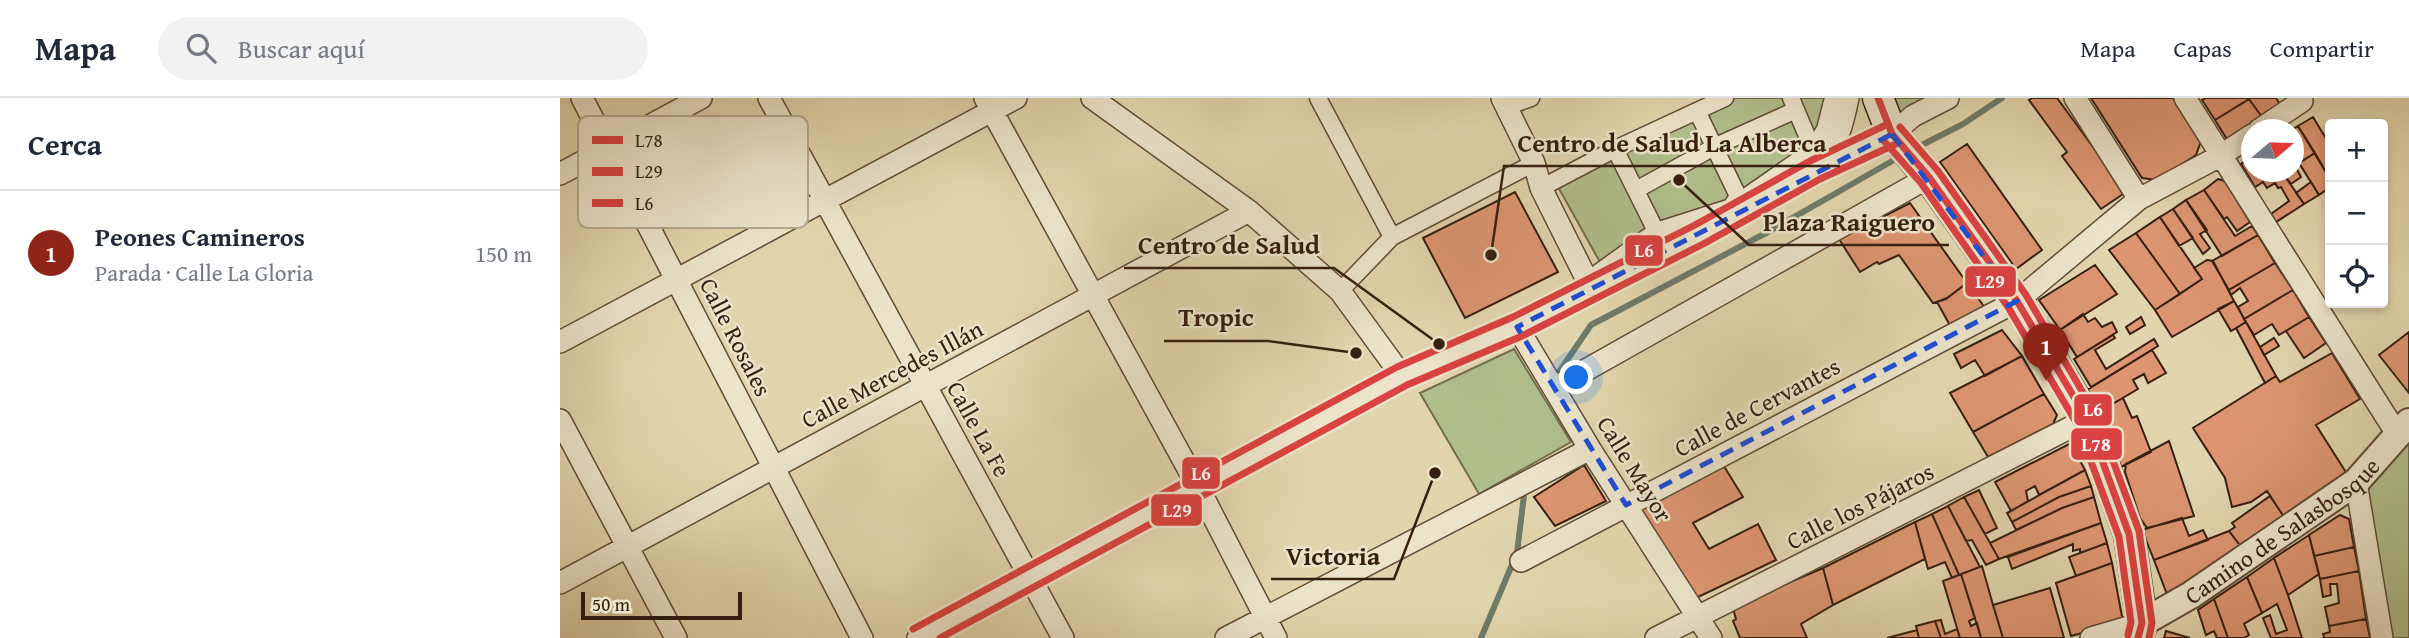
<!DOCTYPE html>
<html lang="es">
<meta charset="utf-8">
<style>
:root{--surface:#fff;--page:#f2f2f3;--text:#1f2937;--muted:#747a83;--line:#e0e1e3;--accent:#8f2418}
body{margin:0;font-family:"Gentium Book Plus",serif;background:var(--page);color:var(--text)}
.controls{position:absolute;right:21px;top:21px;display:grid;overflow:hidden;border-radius:7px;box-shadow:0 4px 10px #0003}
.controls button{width:63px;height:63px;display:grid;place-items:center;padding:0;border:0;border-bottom:2px solid var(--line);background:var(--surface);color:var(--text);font:35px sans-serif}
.compass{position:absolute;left:1681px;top:21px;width:63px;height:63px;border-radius:50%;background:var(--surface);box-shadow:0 4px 10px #0003;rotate:71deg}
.scale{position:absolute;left:21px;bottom:18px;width:161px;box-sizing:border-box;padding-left:7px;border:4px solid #361f10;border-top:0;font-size:19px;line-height:24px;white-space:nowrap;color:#361f10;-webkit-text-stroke:5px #ece4ca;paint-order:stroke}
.you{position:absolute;left:1017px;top:280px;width:24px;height:24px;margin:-18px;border:5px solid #fff;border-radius:50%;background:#1a73e8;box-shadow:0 0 0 10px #1a73e833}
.badge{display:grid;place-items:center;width:46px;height:46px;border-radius:50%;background:var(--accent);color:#fff;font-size:23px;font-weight:700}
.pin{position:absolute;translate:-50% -58px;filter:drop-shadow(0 2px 4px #0008)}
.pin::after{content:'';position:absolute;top:37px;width:24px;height:21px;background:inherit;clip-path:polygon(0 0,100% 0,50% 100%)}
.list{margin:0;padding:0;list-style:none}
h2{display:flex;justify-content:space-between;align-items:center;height:91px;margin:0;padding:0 28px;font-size:30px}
h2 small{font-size:23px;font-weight:400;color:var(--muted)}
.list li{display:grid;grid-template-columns:46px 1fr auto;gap:21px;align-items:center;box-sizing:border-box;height:126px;padding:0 28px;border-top:2px solid var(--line)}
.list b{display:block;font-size:26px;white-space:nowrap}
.list p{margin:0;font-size:23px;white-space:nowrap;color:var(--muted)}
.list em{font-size:23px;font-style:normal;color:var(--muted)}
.icon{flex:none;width:38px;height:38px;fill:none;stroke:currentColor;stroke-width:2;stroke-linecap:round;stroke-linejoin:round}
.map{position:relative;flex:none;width:1849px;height:540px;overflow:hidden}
header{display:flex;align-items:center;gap:42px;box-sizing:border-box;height:98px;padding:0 35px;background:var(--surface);border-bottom:2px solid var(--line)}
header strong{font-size:33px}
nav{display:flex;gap:38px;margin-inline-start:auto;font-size:24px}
.search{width:490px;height:63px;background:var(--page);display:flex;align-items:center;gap:18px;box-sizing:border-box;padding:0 24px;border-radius:38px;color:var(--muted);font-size:26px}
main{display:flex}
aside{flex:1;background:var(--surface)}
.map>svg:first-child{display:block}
.green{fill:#b0be8c;stroke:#736e4e;stroke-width:2}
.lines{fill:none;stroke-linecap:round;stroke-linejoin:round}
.stream{stroke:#6f7b6b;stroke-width:6}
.building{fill:#dd9571;stroke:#361f10;stroke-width:2}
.pedestrian-casing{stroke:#614c37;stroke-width:19}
.minor-casing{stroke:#614c37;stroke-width:24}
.tertiary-casing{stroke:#614c37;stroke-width:30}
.secondary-casing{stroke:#361f10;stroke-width:33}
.pedestrian{stroke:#ece4ca;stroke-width:16}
.minor{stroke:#ece4ca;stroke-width:21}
.tertiary{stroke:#ece4ca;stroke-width:26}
.secondary{stroke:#ece4ca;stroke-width:30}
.bus-1-casing{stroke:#ece4ca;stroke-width:12}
.bus-2-casing{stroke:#ece4ca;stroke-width:12}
.bus-3-casing{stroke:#ece4ca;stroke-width:12}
.bus-1{stroke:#da4241;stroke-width:7}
.bus-2{stroke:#da4241;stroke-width:7}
.bus-3{stroke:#da4241;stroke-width:7}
.marked{fill:none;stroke:#1d4ed8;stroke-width:5;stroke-dasharray:14 9;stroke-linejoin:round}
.labels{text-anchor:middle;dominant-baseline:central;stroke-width:5;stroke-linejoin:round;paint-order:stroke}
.street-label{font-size:24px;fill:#361f10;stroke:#ece4ca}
.key{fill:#ece4ca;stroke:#b5a992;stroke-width:2}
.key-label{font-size:19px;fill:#361f10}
.leader{fill:none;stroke:#361f10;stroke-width:2.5}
.callout-dot{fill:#361f10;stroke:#ece4ca;stroke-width:2.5}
.callout-label{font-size:26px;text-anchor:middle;font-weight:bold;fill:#361f10;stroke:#ece4ca;stroke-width:5;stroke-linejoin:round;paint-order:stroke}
.line-badge{stroke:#ece4ca;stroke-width:2.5}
.badge-label{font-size:19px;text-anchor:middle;font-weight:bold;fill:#fff}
</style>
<header>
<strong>Mapa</strong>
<div class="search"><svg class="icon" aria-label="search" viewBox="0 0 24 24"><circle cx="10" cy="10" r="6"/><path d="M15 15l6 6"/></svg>Buscar aquí</div>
<nav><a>Mapa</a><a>Capas</a><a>Compartir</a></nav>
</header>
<main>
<aside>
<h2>Cerca<small></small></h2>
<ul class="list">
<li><span class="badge">1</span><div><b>Peones Camineros</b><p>Parada · Calle La Gloria</p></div><em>150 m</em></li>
</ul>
</aside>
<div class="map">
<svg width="1849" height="540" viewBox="0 0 1849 540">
<rect width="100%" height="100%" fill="#e2d5ad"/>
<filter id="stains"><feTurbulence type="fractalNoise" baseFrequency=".00286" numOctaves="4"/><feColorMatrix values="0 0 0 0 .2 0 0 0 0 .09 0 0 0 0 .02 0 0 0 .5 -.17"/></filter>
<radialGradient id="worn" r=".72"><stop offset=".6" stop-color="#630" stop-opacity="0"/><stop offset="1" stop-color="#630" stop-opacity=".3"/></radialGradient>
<path class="green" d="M1163 0H1280L1242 76 1041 166 997 87Z
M1318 0H1389L1332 36Z
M954 251 1011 344 919 396 860 295Z
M1849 324V540H1822L1796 384Z"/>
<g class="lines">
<path class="stream" d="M1354 51 1403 26 1442 0
M999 274 1031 227 1208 134 1341 58
M921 540 957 455 964 397"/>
</g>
<path class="building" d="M1472 0H1497L1566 94 1541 111 1502 58 1507 54 1469 2Z
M1531 0H1613L1641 43 1636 57 1597 82 1582 80Z
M1646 0H1691L1655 22 1642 2Z
M1691 0H1716L1723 11 1705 23 1689 1Z
M1689 1 1705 23 1670 46 1655 22Z
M1753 19 1770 47V81L1738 28Z
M1738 28 1755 55 1739 65 1734 56 1732 32Z
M1407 46 1482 152 1456 171 1380 64Z
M1755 55 1770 81V89L1759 97 1739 65Z
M1692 58V74H1722L1744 106 1716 124 1711 116 1729 103 1721 89 1718 90 1715 85 1707 90 1703 84 1695 89 1681 66Z
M1734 66 1741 79 1731 86 1722 74H1734Z
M1658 81 1665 83 1690 124 1677 133 1667 119 1664 121 1644 92Z
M1751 84 1759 97 1744 106 1736 95Z
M1644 92 1675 138 1692 128 1698 137 1662 158 1626 102Z
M955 94 998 174 905 220 863 140Z
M1626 102 1647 132 1640 136 1650 150 1643 156 1613 111Z
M1350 105 1407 185 1386 201 1373 205 1339 157 1319 166 1317 164 1300 174 1279 141Z
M1613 111 1633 140 1619 148 1600 119Z
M1600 119 1642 181 1620 196 1576 135Z
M1576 135 1620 196 1595 212 1549 152Z
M1698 137 1715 165 1669 192 1652 163Z
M1647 162 1653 163 1674 203 1612 239 1595 212 1642 181 1634 170Z
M1715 165 1733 192 1684 221 1678 209 1688 203 1680 190 1671 197 1669 192Z
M1535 167 1557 196 1500 232 1479 202Z
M1407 185 1428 214 1392 231 1377 204 1387 200Z
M1733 192 1749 219 1719 237 1712 226 1694 237 1684 221Z
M1674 203 1686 224 1671 233 1658 211Z
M1523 216 1528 224 1535 220 1542 229 1552 224 1557 234 1517 259 1500 232Z
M1581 219 1585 227 1570 236 1566 229Z
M1749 219 1766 245 1744 260 1726 233Z
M1686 224 1716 278 1705 285 1676 230Z
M1442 232 1462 258 1425 278 1415 262 1401 270 1394 256Z
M1849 234V295L1819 257Z
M1553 237 1555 240 1535 252 1546 271 1594 241 1598 248 1531 289 1514 261Z
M1714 240 1719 248 1704 257 1700 249Z
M1592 252 1606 275 1588 285 1584 276 1573 282 1578 291 1537 315 1527 292Z
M1772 255 1800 301 1756 327 1789 379 1726 422 1707 393 1691 404 1672 409 1665 380 1633 330 1716 278 1720 284Z
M1462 258 1484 296 1413 334 1390 295Z
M1484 296 1497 317 1493 326 1428 359 1413 334Z
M1563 300 1572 320 1577 318 1591 354 1557 371 1537 315Z
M1609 343 1634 418 1587 430 1580 420 1565 374 1566 366Z
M1511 345 1525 372 1479 397 1475 388 1466 393 1468 403 1451 413 1435 384Z
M1162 365 1183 399 1133 425 1149 451 1198 426 1216 462 1136 500 1075 409Z
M1024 367 1046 403 995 428 974 399Z
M1525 372 1531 388 1499 399 1452 424 1447 415Z
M1531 388 1534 399 1502 410 1456 432 1452 424 1499 399Z
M1419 392 1437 430 1425 436 1404 399Z
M1710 398 1726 422 1682 450 1669 433 1675 429 1672 425Z
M1404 399 1430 445 1439 461 1426 467 1412 442 1406 443 1388 408Z
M1534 399 1541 425 1439 461 1430 445 1502 410Z
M1388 408 1420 469 1399 477 1372 416Z
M1372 416 1399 477 1392 480 1385 464 1368 471 1355 424Z
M1780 417 1789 421 1794 449 1754 458 1749 437Z
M1622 420 1629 438 1643 432 1648 442 1594 462 1582 432Z
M1355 424 1365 461 1273 507 1263 470Z
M1541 425 1547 445 1520 455V451L1513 453V446L1452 471 1448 459Z
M1669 433 1682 450 1608 499 1594 462Z
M1749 437 1759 476 1728 497 1714 460Z
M1547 445 1552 465 1516 478 1509 459Z
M1794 449 1799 473 1760 481 1754 458Z
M1714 460 1728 497 1742 540H1711L1703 520 1710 517 1716 536 1727 532 1717 506 1702 515 1687 479Z
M1552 465 1563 524 1511 538 1496 485Z
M1422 468 1433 507 1443 540H1421L1401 476Z
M1263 470 1273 507 1241 526 1247 540H1180L1173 523 1176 521 1174 514 1175 508Z
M1799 473 1806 521 1769 528 1765 509 1779 505 1777 486H1770L1771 497 1763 499 1760 481Z
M1401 476 1415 520 1409 523 1411 528 1417 525 1421 540H1400L1383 483Z
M1687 479 1702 515 1684 526 1689 537 1684 540H1668L1654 501Z
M1490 490 1504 540H1443L1433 507Z
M1654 501 1668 540H1657L1654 533 1646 537 1638 512Z
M1806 521 1810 540H1764L1763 536 1770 534 1769 528Z
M1381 522 1385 536 1397 531 1400 540H1381L1375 523Z
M1375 523 1381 540H1359L1356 528Z
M1357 532 1359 540H1327Z
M1606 533 1630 540H1604Z"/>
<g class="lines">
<g class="pedestrian-casing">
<path id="pedestrian" d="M758 0 832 139
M946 9 971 0
M1137 13 1178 98 1171 109
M1055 51 1096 133
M1253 52 1265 31 1273 0
M981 90 1055 51 1165 0
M1076 92 1156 48 1236 12
M1028 182 1096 133 1171 109 1253 52 1231 0
M780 193 832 139 974 65"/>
</g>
<g class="minor-casing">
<path id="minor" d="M22 0 302 540
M209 0 503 540
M425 0 637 387 716 540
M532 0 689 113 780 193 842 278
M942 0 974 65 981 90 1032 192
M1515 0 1579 101
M1625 0 1837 336
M1699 32 1742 3
M1259 67C1278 44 1282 29 1288 0
M0 76 141 0
M957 229 1030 351 1151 540
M0 244 456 0
M994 290 1369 79
M0 322 116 540
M1796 384 1822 540
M961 463 1457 203 1579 101 1660 58 1692 37
M0 485 689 113
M358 540 637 387 842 278 957 229 1032 192 1140 136 1255 72 1332 36 1353 18 1388 0
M666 540 1030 351
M1096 540 1527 321
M1531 540 1582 525"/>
</g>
<g class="tertiary-casing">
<g id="tertiary">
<path id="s1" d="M1582 525 1631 497 1796 384 1849 324"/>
</g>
</g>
<g class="secondary-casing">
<path id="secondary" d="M1318 0 1332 36 1369 79 1457 203 1527 321 1569 436 1582 525 1578 540"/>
</g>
<use href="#pedestrian" class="pedestrian"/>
<use href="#minor" class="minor"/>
<use href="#tertiary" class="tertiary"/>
<use href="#secondary" class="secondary"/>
<g class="bus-1-casing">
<path id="bus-1" d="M1318 0 1332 36 1369 79 1457 203 1527 321 1569 436 1582 525 1578 540"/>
</g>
<g class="bus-2-casing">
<path id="bus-2" d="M1324 43 1361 85 1448 209 1517 326 1559 439 1571 524 1568 537
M380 540 847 287 962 238 1145 145 1260 81 1336 46"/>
</g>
<g class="bus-3-casing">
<path id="bus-3" d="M1340 29 1378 73 1466 197 1536 317 1579 433 1592 525 1589 540
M353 531 837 269 953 219 1135 127 1250 63 1328 26"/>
</g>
<use href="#bus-1" class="bus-1"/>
<use href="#bus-2" class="bus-2"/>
<use href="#bus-3" class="bus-3"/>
</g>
<path class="marked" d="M1332 36 1457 203 1066 407 957 229Z"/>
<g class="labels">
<g class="street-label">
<text transform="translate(176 239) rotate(63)">Calle Rosales</text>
<text transform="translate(332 276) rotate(-28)">Calle Mercedes Illán</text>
<text transform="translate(1197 309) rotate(-28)">Calle de Cervantes</text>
<text transform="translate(419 331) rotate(61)">Calle La Fe</text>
<text transform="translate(1075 371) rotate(58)">Calle Mayor</text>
<text transform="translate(1300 408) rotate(-27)">Calle los Pájaros</text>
<text stroke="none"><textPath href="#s1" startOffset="168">Camino de Salasbosque</textPath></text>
</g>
</g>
<rect x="18" y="18" width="230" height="112" rx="10" class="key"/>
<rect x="32" y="38" width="31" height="8" fill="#da4241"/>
<rect x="32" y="69" width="31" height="9" fill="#da4241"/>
<rect x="32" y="101" width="31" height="8" fill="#da4241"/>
<g class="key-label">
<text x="75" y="49">L78</text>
<text x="75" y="80">L29</text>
<text x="75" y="112">L6</text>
</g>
<path class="leader" d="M931 157L944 68H1280M1119 82L1189 147H1389M879 246L774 170H564M796 255L708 243H604M875 375L834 481H711"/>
<g class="callout-dot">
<circle cx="931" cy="157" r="7"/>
<circle cx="1119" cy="82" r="7"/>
<circle cx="879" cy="246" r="7"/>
<circle cx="796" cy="255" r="7"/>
<circle cx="875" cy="375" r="7"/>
</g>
<g class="callout-label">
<text x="1112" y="54">Centro de Salud La Alberca</text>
<text x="1289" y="133">Plaza Raiguero</text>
<text x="669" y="156">Centro de Salud</text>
<text x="656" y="228">Tropic</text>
<text x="773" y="467">Victoria</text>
</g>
<g class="line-badge">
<rect x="1064" y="136" width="40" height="33" rx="7" fill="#da4241"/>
<rect x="1404" y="167" width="53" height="33" rx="7" fill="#da4241"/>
<rect x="1513" y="295" width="40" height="34" rx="7" fill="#da4241"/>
<rect x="1510" y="329" width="53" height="34" rx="7" fill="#da4241"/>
<rect x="621" y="358" width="40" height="34" rx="7" fill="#da4241"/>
<rect x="590" y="395" width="53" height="34" rx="7" fill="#da4241"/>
</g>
<g class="badge-label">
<text x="1084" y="159">L6</text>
<text x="1430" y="190">L29</text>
<text x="1533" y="318">L6</text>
<text x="1536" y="353">L78</text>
<text x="641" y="382">L6</text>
<text x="617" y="419">L29</text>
</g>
<rect width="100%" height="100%" filter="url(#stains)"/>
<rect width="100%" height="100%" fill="url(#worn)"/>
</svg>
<div class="controls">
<button>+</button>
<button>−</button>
<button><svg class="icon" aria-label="locate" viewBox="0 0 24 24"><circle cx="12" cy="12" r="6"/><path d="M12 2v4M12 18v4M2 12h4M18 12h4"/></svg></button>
</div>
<svg class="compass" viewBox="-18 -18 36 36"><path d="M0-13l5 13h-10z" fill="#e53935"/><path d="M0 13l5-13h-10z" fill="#747a83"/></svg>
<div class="scale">50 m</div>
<div class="you"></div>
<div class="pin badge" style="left:1486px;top:283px">1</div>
</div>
</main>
